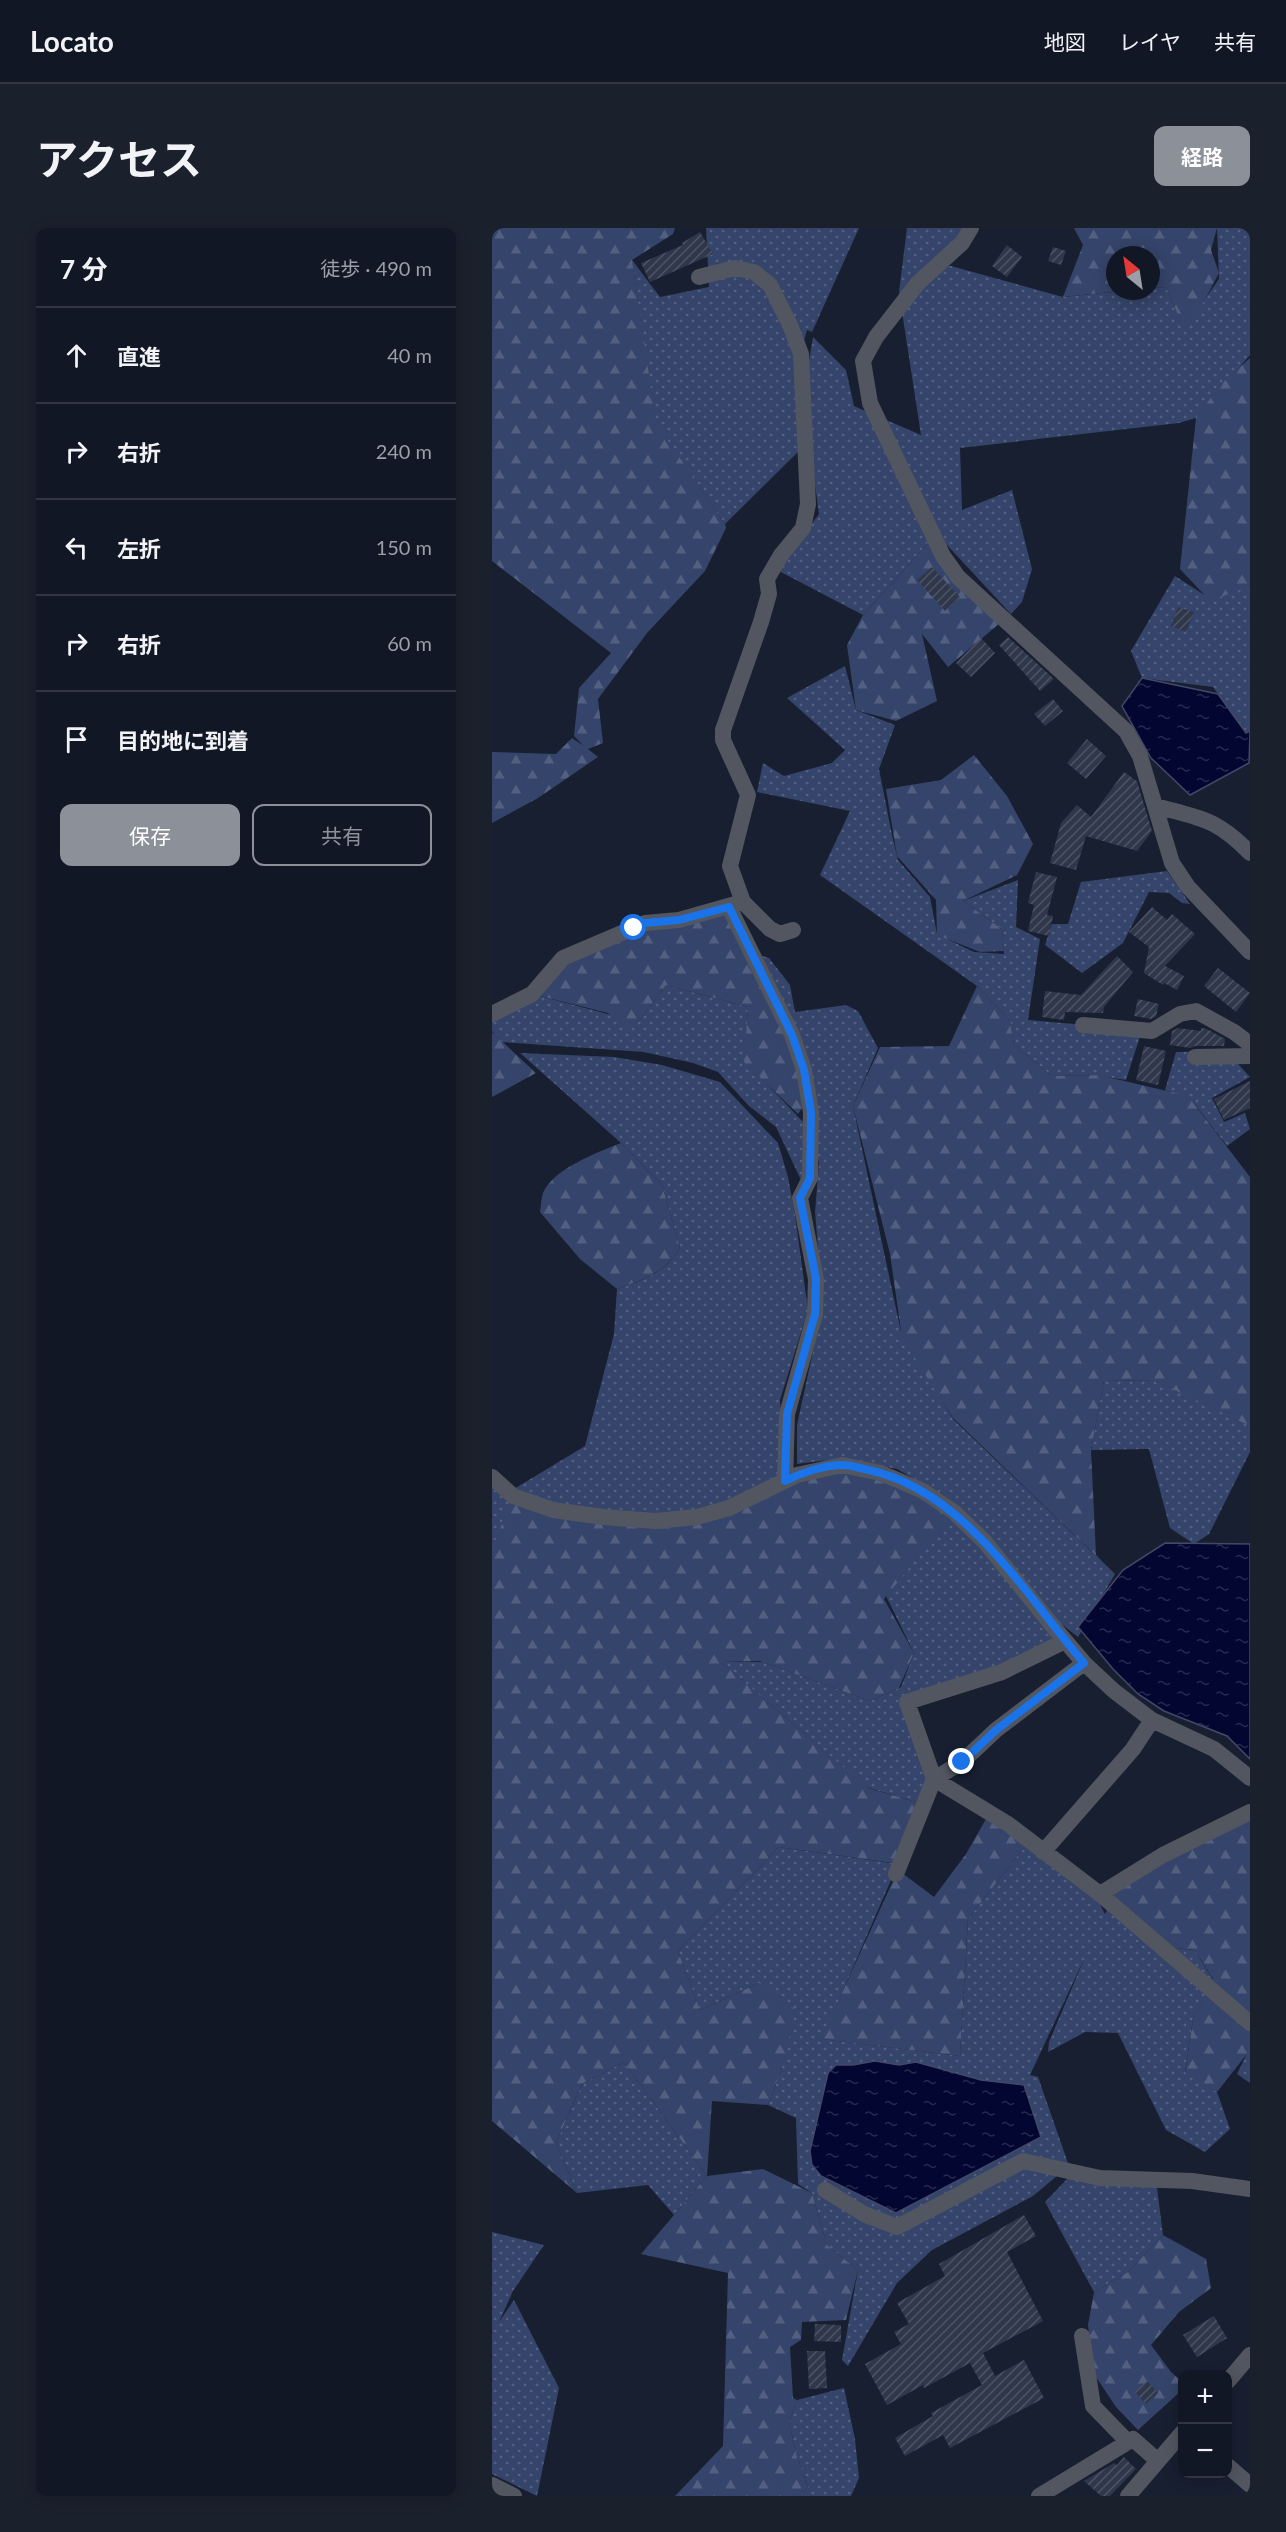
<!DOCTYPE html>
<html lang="ja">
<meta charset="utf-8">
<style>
:root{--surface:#121725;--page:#1b202d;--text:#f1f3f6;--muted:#9c9fa7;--line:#313642;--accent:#8c9099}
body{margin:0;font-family:Lato,"Noto Sans JP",sans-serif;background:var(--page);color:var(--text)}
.controls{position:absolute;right:18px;bottom:18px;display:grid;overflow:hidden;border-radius:12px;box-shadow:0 3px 15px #0003}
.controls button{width:54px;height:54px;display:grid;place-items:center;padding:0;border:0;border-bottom:2px solid var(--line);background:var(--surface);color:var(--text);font:30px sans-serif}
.compass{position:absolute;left:614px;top:18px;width:54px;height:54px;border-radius:50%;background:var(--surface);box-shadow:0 3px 15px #0003;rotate:330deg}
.stop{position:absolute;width:18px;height:18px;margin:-14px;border:4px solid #1a73e8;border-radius:50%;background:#fff}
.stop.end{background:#1a73e8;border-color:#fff;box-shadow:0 2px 6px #0008}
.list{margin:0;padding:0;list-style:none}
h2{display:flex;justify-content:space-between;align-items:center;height:78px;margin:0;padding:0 24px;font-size:26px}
h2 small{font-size:20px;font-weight:400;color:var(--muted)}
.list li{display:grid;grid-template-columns:39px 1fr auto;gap:18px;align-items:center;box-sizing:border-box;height:96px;padding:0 24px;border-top:2px solid var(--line)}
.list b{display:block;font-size:22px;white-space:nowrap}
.list em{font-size:20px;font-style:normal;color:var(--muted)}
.actions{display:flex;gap:12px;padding:18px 24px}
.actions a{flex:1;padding:14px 0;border:2px solid var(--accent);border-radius:12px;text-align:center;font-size:21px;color:var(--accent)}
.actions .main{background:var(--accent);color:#fff}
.icon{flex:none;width:33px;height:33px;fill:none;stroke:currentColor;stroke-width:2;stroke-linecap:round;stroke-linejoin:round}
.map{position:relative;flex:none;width:758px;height:2268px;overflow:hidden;border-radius:12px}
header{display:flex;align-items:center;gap:36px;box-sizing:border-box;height:84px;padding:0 30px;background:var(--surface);border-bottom:2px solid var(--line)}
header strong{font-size:28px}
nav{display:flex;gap:33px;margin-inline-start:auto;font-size:21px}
.intro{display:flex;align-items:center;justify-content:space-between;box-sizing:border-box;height:144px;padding:0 36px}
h1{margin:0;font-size:42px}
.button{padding:15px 27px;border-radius:12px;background:var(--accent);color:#fff;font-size:21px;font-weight:700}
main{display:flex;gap:36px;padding:0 36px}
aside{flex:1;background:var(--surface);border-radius:12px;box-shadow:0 3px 15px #0003}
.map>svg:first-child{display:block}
.grass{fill:url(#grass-dots)}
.forest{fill:url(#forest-firs)}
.water{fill:url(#water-ripples);stroke:#434869;stroke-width:1.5}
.building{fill:url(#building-hatch)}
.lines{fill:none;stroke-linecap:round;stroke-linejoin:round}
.minor{stroke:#525660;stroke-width:16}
.route{stroke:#1a73e8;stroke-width:8}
</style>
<header>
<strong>Locato</strong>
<nav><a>地図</a><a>レイヤ</a><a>共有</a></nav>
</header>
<div class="intro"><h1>アクセス</h1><a class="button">経路</a></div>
<main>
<aside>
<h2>7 分<small>徒歩 · 490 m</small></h2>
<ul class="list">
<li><svg class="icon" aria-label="ahead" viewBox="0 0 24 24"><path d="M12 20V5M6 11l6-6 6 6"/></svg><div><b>直進</b></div><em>40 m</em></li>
<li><svg class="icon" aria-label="right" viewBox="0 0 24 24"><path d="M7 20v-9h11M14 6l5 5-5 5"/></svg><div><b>右折</b></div><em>240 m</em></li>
<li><svg class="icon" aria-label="left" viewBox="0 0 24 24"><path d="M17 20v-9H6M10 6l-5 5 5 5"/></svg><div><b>左折</b></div><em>150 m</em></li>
<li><svg class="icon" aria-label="right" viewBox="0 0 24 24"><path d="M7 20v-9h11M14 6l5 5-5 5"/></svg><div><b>右折</b></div><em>60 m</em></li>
<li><svg class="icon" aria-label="arrive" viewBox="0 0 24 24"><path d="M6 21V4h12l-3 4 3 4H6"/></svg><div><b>目的地に到着</b></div></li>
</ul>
<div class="actions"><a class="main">保存</a><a>共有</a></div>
</aside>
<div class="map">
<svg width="758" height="2268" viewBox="0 0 758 2268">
<defs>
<pattern id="grass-dots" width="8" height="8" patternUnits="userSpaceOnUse" patternTransform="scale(1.5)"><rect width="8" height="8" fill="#35446a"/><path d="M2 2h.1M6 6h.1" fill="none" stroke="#525f80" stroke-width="1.8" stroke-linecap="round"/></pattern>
<pattern id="forest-firs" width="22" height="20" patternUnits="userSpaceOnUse" patternTransform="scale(1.5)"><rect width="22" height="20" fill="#35446a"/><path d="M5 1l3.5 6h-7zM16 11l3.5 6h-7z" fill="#525f80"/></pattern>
<pattern id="water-ripples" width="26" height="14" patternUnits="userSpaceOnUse" patternTransform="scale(1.5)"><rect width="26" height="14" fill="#020630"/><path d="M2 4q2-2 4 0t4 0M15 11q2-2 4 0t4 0" fill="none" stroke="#262a4e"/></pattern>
<pattern id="building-hatch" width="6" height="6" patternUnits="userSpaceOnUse" patternTransform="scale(1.5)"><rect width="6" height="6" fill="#2f374b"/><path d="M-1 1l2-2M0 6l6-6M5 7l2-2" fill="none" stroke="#4d5465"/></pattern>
</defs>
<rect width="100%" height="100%" fill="#181f31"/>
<path class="grass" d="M214 0H367L320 104 315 102 303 145 310 220 233 296 163 195 140 32 168 69 217 59Z
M415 0H470L448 35 571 69 630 63H659V60L674 59 692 100 727 51 725 0H758V127L704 190 687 195 468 220 470 282 520 262 540 341 530 374 519 386 455 317 436 315 371 387 285 342 327 286 311 169 321 109 354 142 362 178 429 207 407 64Z
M683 348 714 368 758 358V503L754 505 721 459 650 450 639 423Z
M353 438 364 482 403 497 387 541 400 607 406 632 438 669 445 706 482 724 512 726 510 701 471 673 526 652 524 699 548 711 536 792 650 802 634 852 603 847 560 848 522 817 518 793 485 758 328 647 358 583 265 564 271 535 292 548 340 535 353 522 295 470Z
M675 643 698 676 690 675 677 665 657 664 631 715 590 745 553 717 560 696H576L589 654Z
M258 724 277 730 298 757 303 784 354 777 366 783 386 820 361 878 409 1104 461 1191 623 1346 586 1409 541 1374 566 1412 499 1445 407 1472 436 1549 424 1574 374 1559 229 1434H271L378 1473 409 1459 422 1425 394 1368 459 1287 456 1270 405 1241 351 1230 305 1236V1197L331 1077 323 984 327 935 319 884Z
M174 757 256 779 253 833 313 896V945L309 952 284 899 257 878 226 844 201 835 152 824 10 814 0 803V787L40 766 146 794Z
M734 823 758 849 720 870 732 894 753 885 758 901 735 918 701 874 673 862 684 824Z
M28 825 122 829 170 837 228 854 286 915 296 949 303 987 316 1082 288 1172 293 1253 188 1290 70 1284 21 1268 0 1331V1248L17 1264 93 1218 122 1106 125 1061C151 1052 174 1044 188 1020L170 957 129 915Z
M612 1152 664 1153 758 1194V1224L717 1306 702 1316 678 1300 657 1221 599 1222Z
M534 1617 604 1669 613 1686 615 1683 662 1718 703 1722 721 1752 701 1791 693 1844 725 1864 738 1901 713 1924 674 1902 626 1805 593 1804 556 1824 557 1814 593 1729 538 1847 546 1849 577 1938 541 1968 440 2022 405 2055 356 2138 350 2132 366 2042 335 2017 320 1965 306 1956 304 1890 276 1877 290 1840 267 1755 208 1782 186 1723 287 1619 406 1636 330 1811 468 1828 476 1691Z
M757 1821 758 1822V1855L745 1846Z
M132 1834 215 1948 182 1987 156 1957 85 1965 64 1915 90 1856Z
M575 1951 664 1952 671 2007 636 2044 602 2064 553 1974Z
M0 2004 52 2017 21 2063 7 2094 22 2072 67 2160 45 2268 0 2246Z
M352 2160 363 2211 367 2250 359 2268H307L316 2259 305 2229 297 2194 305 2172Z"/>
<path class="forest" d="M0 0H183L181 6 140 32 164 195 233 296 234 300 213 343 155 405 106 471 111 515 96 521 106 529 46 570 0 595V524L64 526 80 510 92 518 82 508 87 460 119 425 0 333Z
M582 0H725L719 22 727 45 711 75 692 101 674 59 659 60V27H623V63H628L571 69 591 17Z
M758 130V358L718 373 688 341 704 190 729 156Z
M436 315 508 395 456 439 430 406 445 473 404 493 364 482 355 417 371 387Z
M482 527 515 568 541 616 525 647 471 673 510 701 512 723 488 724 445 707 444 672 405 628 394 561 449 552Z
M237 679 296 799 317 871 306 886 252 834 256 779 174 757 146 794 133 802 116 785 40 766 71 730 143 700Z
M485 758 518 793 522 817 560 848 607 847 696 868 758 949V1198L664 1153 612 1152 599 1222 604 1327 623 1346 461 1190 410 1110 398 1026 361 878 388 819 457 818Z
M0 804 44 845 0 869Z
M129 915 170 957 188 1020C174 1044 150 1052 125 1061L88 1031 48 984C49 979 49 971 51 965 61 941 106 924 129 915Z
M350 1237 462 1284 392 1371 422 1425 407 1460 378 1473 268 1433 229 1434 376 1560 424 1574 408 1636 287 1619 186 1723 208 1782 267 1755 304 1782 290 1840 276 1877 220 1873 215 1948 271 1941 320 1965 335 2017 366 2042 354 2092 310 2094 309 2112 298 2119 301 2170 305 2172 297 2194 305 2229 316 2259 307 2268H183L231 2218 236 2045 149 2026 215 1948 132 1834 90 1856 64 1915 85 1965 0 1893V1321L21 1268 125 1297 205 1289Z
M758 1590V1822L725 1864 693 1845 701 1791 721 1751 703 1722 663 1718 636 1693 615 1683 608 1666Z
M494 1591 534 1617 476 1691 468 1828 329 1811 406 1642 442 1669 474 1626Z
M671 2007 714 2031 719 2060 687 2084 659 2117 679 2144 690 2154V2162L646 2202 624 2179 602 2146 596 2097 602 2064 636 2044Z"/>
<path class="water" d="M650 450 726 466 754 505 758 503 757 535 698 567 659 530 630 478Z
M673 1315 758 1316V1531L735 1508 672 1483 646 1466 621 1441 586 1399 631 1342Z
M383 1833 407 1837 424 1834 489 1852 532 1857 549 1909 404 1985 329 1948 320 1937 318 1923 336 1845 344 1837H361Z"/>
<path class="building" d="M208 4 221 26 158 54 149 35 191 17 190 15Z
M515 17 530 29 515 49 500 38Z
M561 19 574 23 569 37 556 33Z
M440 339 468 369 453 383 425 352Z
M686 379 702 384 694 404 679 398Z
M516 409 562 451 548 463 507 417Z
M489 410 503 425 479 449 464 435Z
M561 471 571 483 553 498 542 486Z
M595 511 614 528 594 551 575 535Z
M632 544 645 553 660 603 645 623 594 608 584 642 558 635 569 595 585 577 599 589Z
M544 644 565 649 555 687 561 688 557 708 536 703 542 677 536 675Z
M660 679 675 692 680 686 703 706 673 738 692 748 685 762 672 755 671 757 652 745 657 719 637 704Z
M625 728 641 744 612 779 611 785 573 784 572 792 550 789 553 763 589 767Z
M726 740 758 765 744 784 712 758Z
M646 771 667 776 664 788 659 791 642 788Z
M686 800 709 803V800L715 801 733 811 732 818H703L698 820 678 817 680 803Z
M652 818 674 823 666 857 644 852Z
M758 853V880L732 892 722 871Z
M532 1987 544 2008 515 2024 551 2093 491 2125 503 2148 532 2132 552 2170 458 2220 451 2207 413 2228 403 2210 441 2188 439 2185 490 2157 478 2135 432 2160 431 2157 395 2177 373 2136 409 2116 402 2104 417 2096 405 2075 453 2048 447 2036Z
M722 2088 735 2110 705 2129 691 2107Z
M323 2096 349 2097V2114L322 2113Z
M315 2123H333L335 2160 317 2161Z
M655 2153 666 2165 654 2176 643 2164Z
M632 2229 644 2241 618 2268H609L592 2253 622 2235 625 2237Z"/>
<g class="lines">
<path class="minor" d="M479 0 470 15 426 55 384 109 371 133 378 175 451 328 466 349 634 503 648 528 680 635 696 659 758 724
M207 49 243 40 262 44 278 57 298 97 309 126 316 276 311 300 289 327 275 351 277 366 269 394 231 502V512L256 567 238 638 251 674 278 701 288 706 301 702
M663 578C708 590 724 590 758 625
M237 679 300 807 312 842 319 884 318 950 308 970 324 1051 323 1086 295 1186 293 1253
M0 786 40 766 71 730 153 695 187 692 247 675
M591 797 660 803 688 786 704 783 742 804 758 816
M703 829 758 828
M0 1249 21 1268 61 1282 111 1289 164 1293 205 1289 237 1280 305 1247 350 1237 389 1245 431 1263 462 1284 493 1314 559 1396 592 1435 622 1463 660 1492 722 1521 758 1550
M573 1413 510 1444 415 1474 442 1551 516 1596 608 1666 671 1627 758 1584
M551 1624 641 1521 660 1492
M404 1646 442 1551 470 1534 504 1502 592 1435
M608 1666 758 1795
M333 1962 372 1986 405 1999 531 1933 608 1950 700 1953 758 1961
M590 2108 601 2178 636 2214
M736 2153 758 2127
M736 2238 758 2257
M0 2257 22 2268
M547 2268 641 2211 666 2233
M636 2268 690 2205"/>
</g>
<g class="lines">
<path class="route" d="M142 700 153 695 187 692 237 679 300 807 312 842 319 884 318 950 308 970 324 1051 323 1086 295 1186 293 1253C309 1245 332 1237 350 1237 358 1236 369 1241 377 1242 473 1263 532 1365 592 1435L504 1502 470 1534"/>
</g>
</svg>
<div class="controls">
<button>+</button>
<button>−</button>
</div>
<svg class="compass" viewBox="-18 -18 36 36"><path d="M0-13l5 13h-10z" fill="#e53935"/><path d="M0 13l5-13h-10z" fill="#9c9fa7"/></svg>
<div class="stop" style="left:142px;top:700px"></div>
<div class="stop end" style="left:470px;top:1534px"></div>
</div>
</main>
